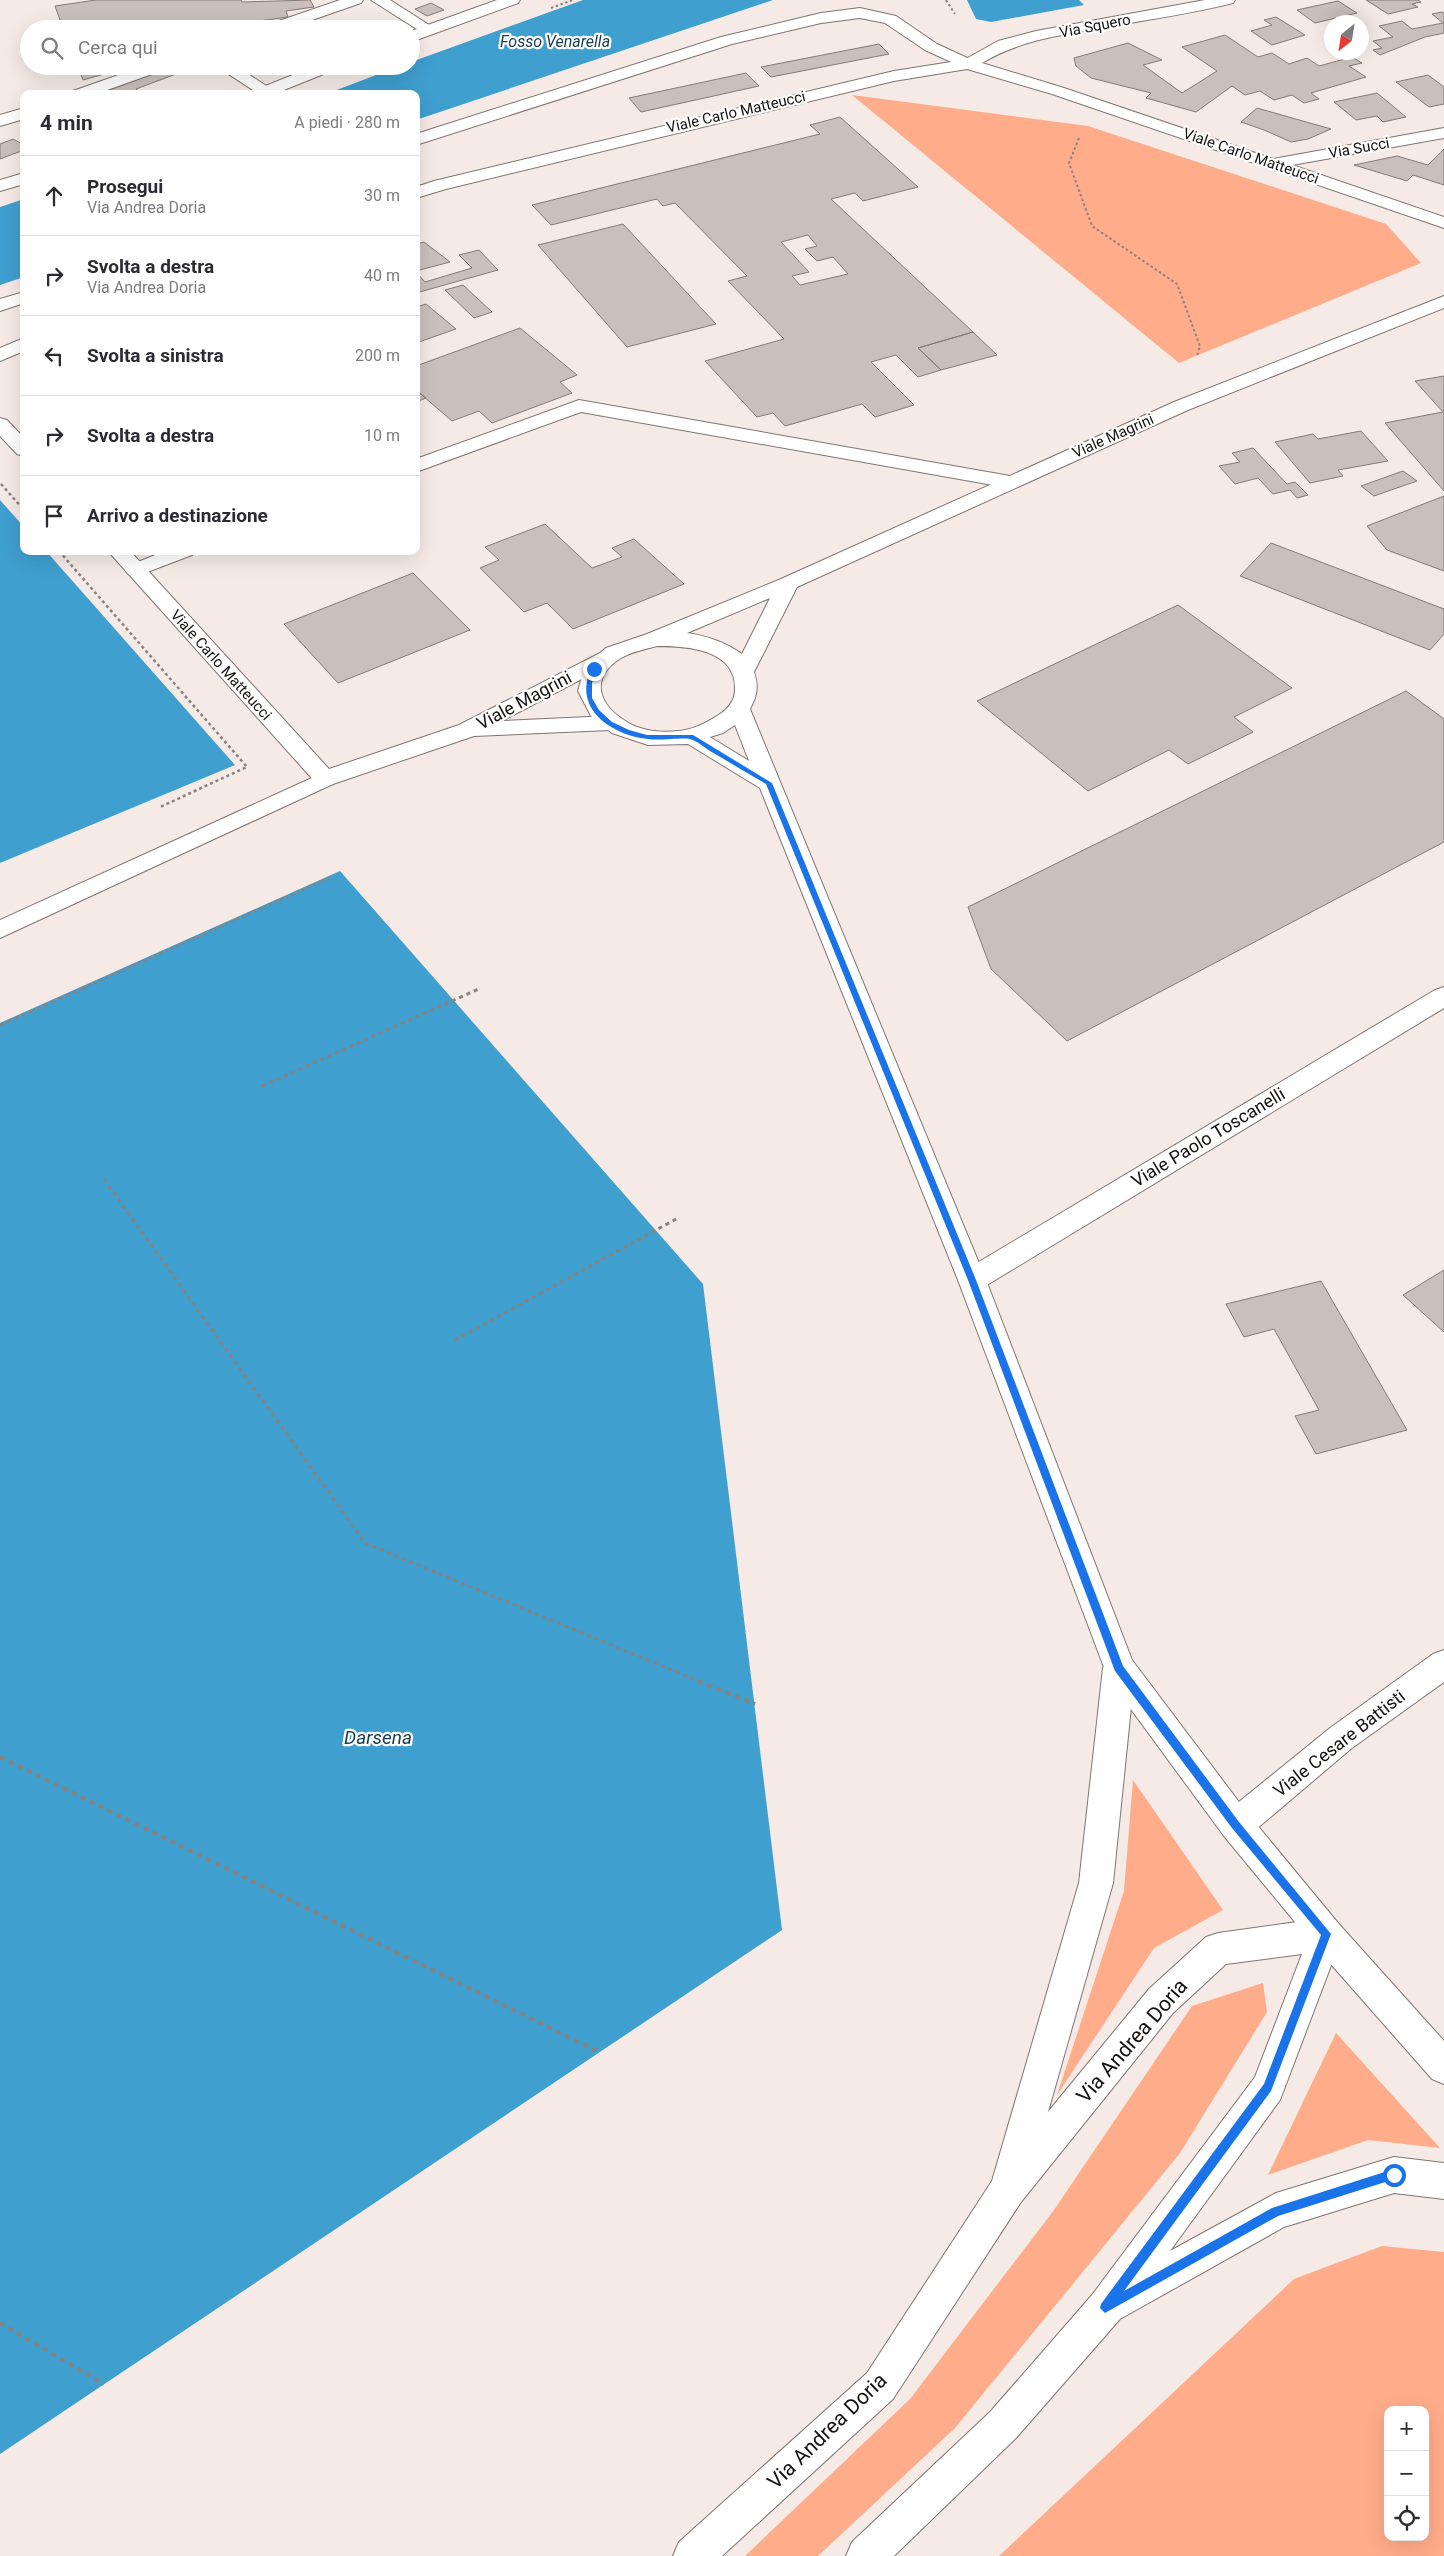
<!DOCTYPE html>
<html lang="it">
<meta charset="utf-8">
<style>
:root{--surface:#fff;--page:#f7f7f7;--text:#2b2b33;--muted:#7c7c81;--line:#e1e1e2}
body{margin:0;font-family:Roboto,sans-serif;background:var(--page);color:var(--text)}
.controls{position:absolute;right:15px;bottom:15px;display:grid;overflow:hidden;border-radius:10px;box-shadow:0 5px 20px #0002}
.controls button{width:45px;height:45px;display:grid;place-items:center;padding:0;border:0;border-bottom:1px solid var(--line);background:var(--surface);color:var(--text);font:25px sans-serif}
.compass{position:absolute;left:1324px;top:15px;width:45px;height:45px;border-radius:50%;background:var(--surface);box-shadow:0 5px 20px #0002;rotate:210deg}
.stop{position:absolute;width:15px;height:15px;margin:-11px;border:4px solid #1a73e8;border-radius:50%;background:#fff}
.stop.end{background:#1a73e8;border-color:#fff;box-shadow:0 1px 5px #0008}
.list{margin:0;padding:0;list-style:none}
h2{display:flex;justify-content:space-between;align-items:center;height:65px;margin:0;padding:0 20px;font-size:21px}
h2 small{font-size:16px;font-weight:400;color:var(--muted)}
.list li{display:grid;grid-template-columns:32px 1fr auto;gap:15px;align-items:center;box-sizing:border-box;height:80px;padding:0 20px;border-top:1px solid var(--line)}
.list b{display:block;font-size:19px;white-space:nowrap}
.list p{margin:0;font-size:16px;white-space:nowrap;color:var(--muted)}
.list em{font-size:16px;font-style:normal;color:var(--muted)}
.icon{flex:none;width:28px;height:28px;fill:none;stroke:currentColor;stroke-width:2;stroke-linecap:round;stroke-linejoin:round}
.map{position:relative;flex:none;width:1444px;height:2556px;overflow:hidden}
.search{position:absolute;background:var(--surface);box-shadow:0 5px 20px #0002;left:20px;top:20px;width:400px;height:55px;display:flex;align-items:center;gap:12px;box-sizing:border-box;padding:0 18px;border-radius:28px;color:var(--muted);font-size:19px}
.panel{position:absolute;background:var(--surface);box-shadow:0 5px 20px #0002;left:20px;top:90px;width:400px;height:465px;border-radius:10px}
.map>svg:first-child{display:block}
.green{fill:#ffac8b;fill-rule:evenodd}
.water{fill:#3f9fcf}
.building{fill:#cabfbb;stroke:#857a76;fill-rule:evenodd}
.lines{fill:none;stroke-linecap:round;stroke-linejoin:round}
.service-casing{stroke:#7f7571;stroke-width:2}
.pedestrian-casing{stroke:#7f7571;stroke-width:2}
.minor-casing{stroke:#7f7571;stroke-width:2}
.tertiary-casing{stroke:#7f7571;stroke-width:2}
.path-far3{stroke:#8a827f;stroke-width:2;stroke-dasharray:2.5 2.5;stroke-linecap:butt}
.path-far2{stroke:#8a827f;stroke-width:2.5;stroke-dasharray:3 3;stroke-linecap:butt}
.path-far1{stroke:#8a827f;stroke-width:3;stroke-dasharray:4 4;stroke-linecap:butt}
.path{stroke:#8a827f;stroke-width:4;stroke-dasharray:5 5;stroke-linecap:butt}
.service{fill:#fff;fill-rule:evenodd}
.pedestrian{fill:#fff;fill-rule:evenodd}
.minor{fill:#fff;fill-rule:evenodd}
.tertiary{fill:#fff;fill-rule:evenodd}
.route{fill:#1a73e8}
.labels{text-anchor:middle;dominant-baseline:central;stroke-width:4.5;stroke-linejoin:round;paint-order:stroke}
.far-street-label{font-size:15px;fill:#161211;stroke:#fff}
.far-water-label{font-size:16px;font-style:italic;fill:#174054;stroke:#fff}
.street-label{font-size:18px;fill:#161211;stroke:#fff}
.water-label{font-size:19px;font-style:italic;fill:#174054;stroke:#fff}
.near-street-label{font-size:21px;fill:#161211;stroke:#fff}
</style>
<div class="map">
<svg width="1444" height="2556" viewBox="0 0 1444 2556">
<rect width="100%" height="100%" fill="#f5eae5"/>
<path class="green" d="M852 95 1088 126 1386 224 1421 263 1179 363Z
M1133 1780 1223 1910 1154 1948 1057 2095 1124 1891Z
M1263 1983 1267 2012 1180 2153 955 2428 818 2556H745L910 2399 1054 2210 1192 2006Z
M1336 2033 1440 2148 1368 2140 1268 2175Z
M1382 2246 1444 2252V2556H999L1294 2279ZM1388 2410H1425V2537H1388Z"/>
<path class="water" d="M583 0H773L416 120V94H326L400 66H411V62Z
M967 0H1079L1084 5 991 22 976 19Z
M24 199V277L0 285V207Z
M0 500 24 527V551H46L235 765 0 863Z
M340 871 703 1284 782 1930 0 2454V1023Z"/>
<path class="building" d="M96 0H241L242 2 310 0 314 7 286 11 288 17 252 22 255 28 248 29H56L63 28 55 6Z
M1366 0H1418L1421 2 1412 4 1418 7 1388 14Z
M1338 1 1357 13 1315 23 1297 10Z
M431 3 444 10 427 16 415 9Z
M1442 12 1444 13V33L1425 37 1380 55 1373 50 1382 48 1373 41 1393 37 1379 26 1402 21 1412 29 1443 23 1432 14Z
M1276 17 1305 35 1272 45 1251 31 1272 25 1264 20Z
M322 21 336 29H300Z
M1225 35 1258 57 1272 53 1289 64 1307 58 1319 66 1352 57 1362 63 1349 66 1366 77 1311 93 1319 99 1304 103 1292 95 1274 100 1260 91 1245 95 1232 86 1196 112 1146 98 1151 93 1091 78 1076 66 1074 58 1128 43 1162 60 1143 65 1182 93 1217 71 1182 47Z
M879 44 889 54 771 77 761 67Z
M36 66H133L83 80 78 67 38 73Z
M172 66 192 68 136 89 143 94H99Z
M263 66H285L271 71Z
M746 73 759 86 641 112 629 98Z
M1428 75 1444 87V104L1429 107 1396 82Z
M1377 93 1406 117 1383 122 1377 116 1356 120 1334 102Z
M1257 108 1331 129 1308 139 1291 142 1264 130 1241 122Z
M840 117 918 187 863 201 855 193 831 199 973 332 918 348 941 370 918 377 896 355 871 362 914 405 875 417 862 404 785 426 773 413 757 417 705 361 784 339 728 281 747 276 675 203 663 206 657 199 551 225 532 205 820 134 810 125ZM808 235 817 246 805 249 817 261 833 257 848 274 800 285 792 276 809 272 781 242Z
M13 139 24 145V150L0 159V144Z
M1444 149V185L1413 175 1407 181 1354 165 1397 156 1428 165Z
M623 224 716 324 627 347 538 245Z
M424 242 450 262 416 271V244Z
M479 250 498 270 416 293V272L425 282 472 268 459 255Z
M463 285 492 312 474 318 445 290Z
M426 304 456 329 416 343V307Z
M520 328 577 375 560 382 572 393 492 423 479 411 452 421 416 390V366Z
M973 332 997 355 941 370 918 348Z
M1444 376V491L1385 423 1443 412 1415 381Z
M416 390 426 398 416 402Z
M1361 431 1388 461 1338 470 1343 476 1310 483 1275 442 1313 434 1318 439Z
M1253 448 1287 484 1295 482 1308 495 1297 498 1290 490 1273 494 1258 478 1235 484 1219 466 1240 462 1232 453Z
M1403 471 1417 481 1374 496 1361 486Z
M1444 496V571L1387 550 1367 526Z
M545 524 592 568 622 557 612 548 634 539 684 584 573 629 547 603 524 612 480 568 499 560 485 547Z
M1271 543 1444 609V634L1430 650 1240 576Z
M413 573 470 630 338 683 284 624Z
M1178 605 1292 688 1234 717 1253 732 1188 764 1169 750 1088 791 977 701Z
M1406 691 1444 719V842L1067 1041 991 969 968 907Z
M1444 1270V1332L1403 1295Z
M1321 1281 1407 1430 1316 1454 1295 1416 1319 1410 1274 1329 1244 1337 1226 1304Z"/>
<g class="lines">
<g class="service-casing">
<path id="service" d="M860 8 896 16 937 44 974 61 976 64 968 69 962 67 925 50 885 23 860 18 821 23 732 44 416 145V134L721 37 821 13Z
M24 292V303L0 311V299Z
M579 400 1010 476 1017 478 1020 482 1017 486 1010 488 581 412 416 472V459Z
M165 551H195L192 555 142 574 135 576 128 574 125 570 128 566Z
M325 772 333 774 336 779 333 784 0 938V920Z
M1444 987V1008L982 1288 972 1291 962 1288 958 1280 962 1272 1435 990Z"/>
</g>
<g class="pedestrian-casing">
<path id="pedestrian" d="M371 0H390L437 30 435 33H423Z
M216 66H236L274 91 272 94H259Z"/>
</g>
<g class="minor-casing">
<path id="minor" d="M340 0H363L361 3 286 29H262L264 26Z
M497 0H520L518 3 411 42V31Z
M1205 0H1235L1233 3C1189 14 1145 20 1101 28 1060 35 1018 41 982 63L1064 88 1273 159 1444 128V138L1292 165 1444 217V228L1052 94 967 69 894 81 446 189 416 198V187L434 181 894 71 964 60 998 41 1036 31Z
M144 66H168L166 69 96 94H71L73 91Z
M315 66H338L336 69 274 94H251L253 91Z
M24 108V119L0 126V115Z
M24 173V184L0 191V180Z
M24 338V351L0 361V348Z
M0 418 7 420 24 438V456L17 454 0 436Z
M108 551H130L329 769 459 725 606 650 614 652 617 657 614 662 502 721 610 716 618 718 621 723 618 728 610 730 474 736 333 784 325 786 317 784Z
M1444 1650V1682L1352 1748 1248 1836 1236 1840 1224 1836 1220 1825 1224 1814 1330 1728 1433 1654Z
M1119 1654 1130 1658 1135 1668 1113 1883 1048 2112 1149 1989 1206 1937 1218 1933 1326 1918 1338 1923 1343 1934 1280 2100 1170 2251 1276 2193 1394 2157 1444 2163V2199L1394 2193 1284 2227 1120 2319 1016 2438 894 2556H846L852 2542 990 2412 1092 2295 1255 2077 1302 1954 1226 1964 1173 2013 1021 2202 893 2399 722 2556H673L679 2542 867 2373 992 2181 1079 1883 1103 1668 1108 1658Z"/>
</g>
<g class="tertiary-casing">
<path id="tertiary" d="M1444 296V308L1188 410 797 587 754 672C759 686 757 696 750 709L986 1280 1132 1660 1248 1814 1338 1923 1444 2041V2084L1432 2079 1314 1945 1224 1836 1108 1678 958 1280 760 788 688 744 648 745 612 733 591 716 578 691 585 666 606 648 647 634 781 579 1174 402ZM770 598 742 654C725 642 707 636 687 633ZM657 646C686 646 737 649 735 690 735 700 728 709 720 714 708 722 693 730 678 731 662 733 641 731 627 722 598 705 589 678 621 658 631 652 646 649 657 646ZM735 725 749 761 710 737 723 733Z"/>
</g>
<path class="path-far3" d="M946 0 955 14
M551 8 573 0
M369 73 388 66
M1079 138 1069 163 1092 226 1177 284 1200 346 1197 356"/>
<path class="path-far2" d="M1 484 24 510
M59 551 247 767 160 807
M83 988 331 877"/>
<path class="path-far1" d="M0 1025 86 987
M262 1086 481 988
M104 1179 365 1543 701 1682
M455 1340 678 1218"/>
<path class="path" d="M698 1681 755 1704
M0 1757 599 2052
M0 2323 104 2384"/>
<use href="#service" class="service"/>
<use href="#pedestrian" class="pedestrian"/>
<use href="#minor" class="minor"/>
<use href="#tertiary" class="tertiary"/>
</g>
<path class="route" d="M592 667 598 669 592 683V698L599 710 612 722 629 730 647 735H693L772 783 976 1280 1123 1666 1239 1822 1331 1934 1271 2091 1124 2291 1272 2208 1394 2169 1398 2171V2178L1278 2216 1105 2313 1100 2308 1101 2304 1264 2084 1321 1935 1232 1828 1115 1671 968 1280 766 784C747 773 729 762 710 751 704 747 697 741 690 739 682 737 660 741 648 739 611 735 571 708 592 667Z"/>
<g class="labels">
<g class="far-street-label">
<text transform="translate(1095 26) rotate(-11)">Via Squero</text>
<text transform="translate(736 112) rotate(-13)">Viale Carlo Matteucci</text>
<text transform="translate(1359 148) rotate(-10)">Via Succi</text>
<text transform="translate(1251 156) rotate(19)">Viale Carlo Matteucci</text>
<text transform="translate(1113 436) rotate(-24)">Viale Magrini</text>
<text transform="translate(221 665) rotate(48)">Viale Carlo Matteucci</text>
</g>
<g class="far-water-label">
<text x="555" y="41">Fosso Venarella</text>
</g>
<g class="street-label">
<text transform="translate(524 700) rotate(-28)">Viale Magrini</text>
<text transform="translate(1208 1137) rotate(-31)">Viale Paolo Toscanelli</text>
<text transform="translate(1339 1743) rotate(-38)">Viale Cesare Battisti</text>
</g>
<g class="water-label">
<text x="378" y="1737">Darsena</text>
</g>
<g class="near-street-label">
<text transform="translate(1132 2041) rotate(-49)">Via Andrea Doria</text>
<text transform="translate(827 2431) rotate(-44)">Via Andrea Doria</text>
</g>
</g>
</svg>
<div class="controls">
<button>+</button>
<button>−</button>
<button><svg class="icon" aria-label="locate" viewBox="0 0 24 24"><circle cx="12" cy="12" r="6"/><path d="M12 2v4M12 18v4M2 12h4M18 12h4"/></svg></button>
</div>
<svg class="compass" viewBox="-18 -18 36 36"><path d="M0-13l5 13h-10z" fill="#e53935"/><path d="M0 13l5-13h-10z" fill="#7c7c81"/></svg>
<div class="stop" style="left:1394px;top:2175px"></div>
<div class="stop end" style="left:594px;top:669px"></div>
<div class="search"><svg class="icon" aria-label="search" viewBox="0 0 24 24"><circle cx="10" cy="10" r="6"/><path d="M15 15l6 6"/></svg>Cerca qui</div>
<section class="panel">
<h2>4 min<small>A piedi · 280 m</small></h2>
<ul class="list">
<li><svg class="icon" aria-label="ahead" viewBox="0 0 24 24"><path d="M12 20V5M6 11l6-6 6 6"/></svg><div><b>Prosegui</b><p>Via Andrea Doria</p></div><em>30 m</em></li>
<li><svg class="icon" aria-label="right" viewBox="0 0 24 24"><path d="M7 20v-9h11M14 6l5 5-5 5"/></svg><div><b>Svolta a destra</b><p>Via Andrea Doria</p></div><em>40 m</em></li>
<li><svg class="icon" aria-label="left" viewBox="0 0 24 24"><path d="M17 20v-9H6M10 6l-5 5 5 5"/></svg><div><b>Svolta a sinistra</b></div><em>200 m</em></li>
<li><svg class="icon" aria-label="right" viewBox="0 0 24 24"><path d="M7 20v-9h11M14 6l5 5-5 5"/></svg><div><b>Svolta a destra</b></div><em>10 m</em></li>
<li><svg class="icon" aria-label="arrive" viewBox="0 0 24 24"><path d="M6 21V4h12l-3 4 3 4H6"/></svg><div><b>Arrivo a destinazione</b></div></li>
</ul>
</section>
</div>
